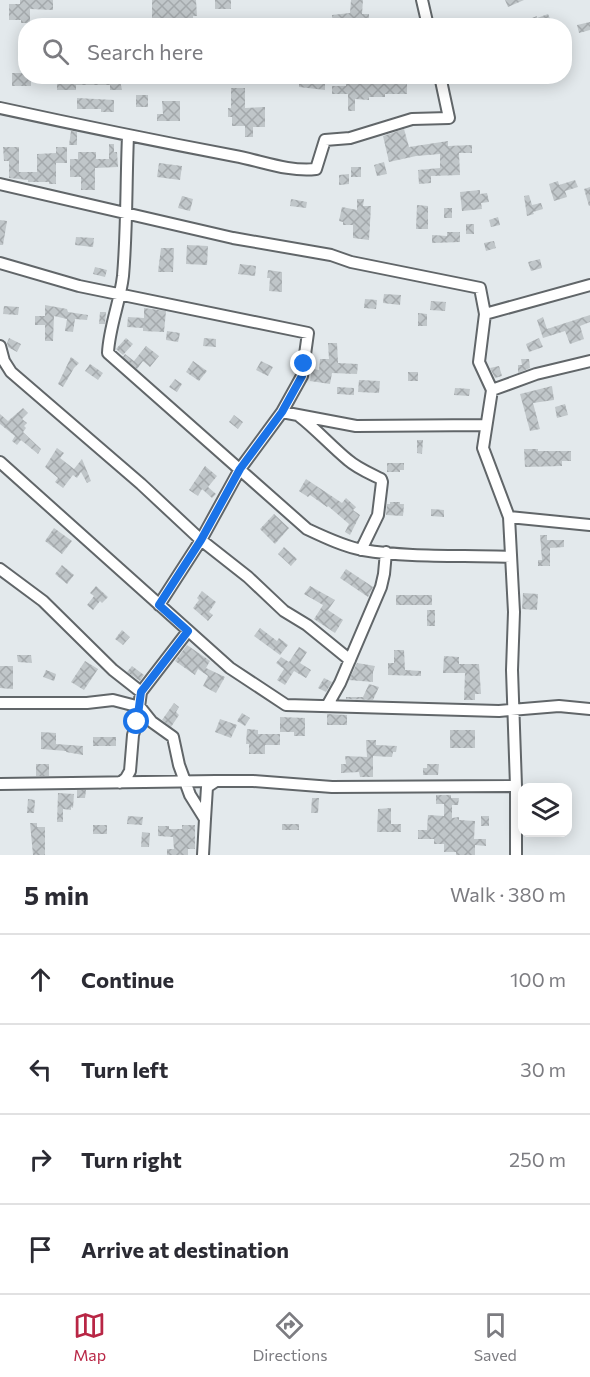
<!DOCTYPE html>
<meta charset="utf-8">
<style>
:root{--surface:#fff;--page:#f2f2f3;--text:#2b2b33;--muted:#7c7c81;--line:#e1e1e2;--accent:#b82645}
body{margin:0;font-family:Commissioner,sans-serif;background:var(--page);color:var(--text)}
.controls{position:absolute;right:18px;bottom:18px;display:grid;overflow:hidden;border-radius:12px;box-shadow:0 3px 15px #0003}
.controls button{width:54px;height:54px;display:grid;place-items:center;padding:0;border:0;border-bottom:2px solid var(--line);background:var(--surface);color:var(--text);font:30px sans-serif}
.stop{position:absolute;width:18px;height:18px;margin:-14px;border:4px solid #1a73e8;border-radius:50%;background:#fff}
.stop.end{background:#1a73e8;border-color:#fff;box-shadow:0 2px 6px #0008}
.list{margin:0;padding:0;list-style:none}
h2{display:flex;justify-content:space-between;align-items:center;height:78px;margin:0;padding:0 24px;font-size:26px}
h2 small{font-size:20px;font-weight:400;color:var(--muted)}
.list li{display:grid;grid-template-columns:39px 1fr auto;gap:18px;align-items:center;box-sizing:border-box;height:90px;padding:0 24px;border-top:2px solid var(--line)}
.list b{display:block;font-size:22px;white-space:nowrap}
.list em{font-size:20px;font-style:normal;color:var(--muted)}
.icon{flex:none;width:33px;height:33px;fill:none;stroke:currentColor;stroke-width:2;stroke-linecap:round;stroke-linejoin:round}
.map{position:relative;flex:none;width:590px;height:855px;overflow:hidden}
.search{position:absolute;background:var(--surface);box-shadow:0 3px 15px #0003;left:18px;right:18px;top:18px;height:66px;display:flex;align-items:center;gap:15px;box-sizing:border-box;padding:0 21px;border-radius:24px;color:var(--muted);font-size:22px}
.sheet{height:438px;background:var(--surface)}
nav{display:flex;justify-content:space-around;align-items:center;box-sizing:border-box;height:84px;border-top:2px solid var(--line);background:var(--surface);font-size:16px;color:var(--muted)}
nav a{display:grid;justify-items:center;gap:3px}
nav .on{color:var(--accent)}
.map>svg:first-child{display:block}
.building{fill:url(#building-cross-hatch)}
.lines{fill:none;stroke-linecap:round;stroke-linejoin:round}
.minor-casing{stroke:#616669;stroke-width:14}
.minor{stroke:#fff;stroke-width:10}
.route{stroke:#1a73e8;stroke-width:8}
</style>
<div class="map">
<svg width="590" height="855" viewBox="0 0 590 855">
<defs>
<pattern id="building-cross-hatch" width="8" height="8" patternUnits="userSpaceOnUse" patternTransform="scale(1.5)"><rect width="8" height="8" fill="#c0c6c9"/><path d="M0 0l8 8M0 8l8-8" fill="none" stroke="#a4a9ac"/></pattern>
</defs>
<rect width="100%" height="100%" fill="#e3e9ec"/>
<path class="building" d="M20 0H53V10L30 9V23H21V20H9V4H20Z
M152 0H196L197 16H193V26L171 25V21H152Z
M215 0H231V9H215Z
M351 0H363L362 14H369V26H333L332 15 350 13Z
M505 0H524L508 7Z
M548 14 551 21 540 26H512L537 16V18Z
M285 18H299V26H285Z
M590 22V30L579 33 577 25Z
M12 73H26V76H31V86H12Z
M57 76H119L122 90H110V85H76V90H57Z
M314 76H325V90L299 87V78Z
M366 76H390V81H407V94H385V97H369V100L355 99V111H348V94H332V86H346V81L366 80Z
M411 76H428L429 79 412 83Z
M231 88H245V108L265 107V127H253V137H245V126H232V117H228V108H231Z
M136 95H148V107H136Z
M77 98 114 100V112H101V109H77Z
M162 101H180V121H157V114H163Z
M404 129 409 147 448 141V146L472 145V153H459L460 175 431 176V183L419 184 418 170 440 168V154L416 156 389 162 383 136Z
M71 131 77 132V145H69Z
M109 144H114V152H117L118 167 95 168V190H81V177H70V159H78V152H96V159H109Z
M3 147H19V172H37V154L56 153V147H67V163H56V184H49V182H28V180L9 178V161H4Z
M384 162 387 174 377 176 374 165Z
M159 163 182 166 180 180 157 177Z
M351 167H361V177H351Z
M349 174V184L339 185V175Z
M575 180 578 187 565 191 567 197 554 201 549 184 558 181 559 185Z
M590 187V205L589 206 584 189Z
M480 190V194L487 193 489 202 481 203 482 209 462 211 460 192Z
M529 195 532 205 541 203 543 209 533 212 534 214 527 216 524 196Z
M182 196 193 199 190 211 178 208Z
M291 199 307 202 306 208 290 206Z
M357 199H364L363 206H371L369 240 353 238V225H343V222L339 221 342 207 357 210Z
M417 205 428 206V229H416Z
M444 208H452V218H444Z
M498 217 500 225 491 227 489 220Z
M0 220 7 221 3 245H0Z
M466 224H474V234H466Z
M447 232H460V242L432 243V235L447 236Z
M76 237 94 238 93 247 75 245Z
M494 241 496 248 486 251 484 243Z
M187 245 208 246 207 265 186 264Z
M161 248H174L173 272H158Z
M540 259 542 268 531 271 528 262Z
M240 264 256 266 255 276 238 274Z
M95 267 107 270 105 277 93 274Z
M268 270 282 272V292L269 291 270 278H267Z
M384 294 401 295 400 305 383 303Z
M365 299 377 300 376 309 364 308Z
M431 301 446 302 445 311 430 310Z
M45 305 67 309 68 312 88 315 87 320 75 319 73 332 65 331 67 319 54 316 53 341H45V325H35V316H45Z
M4 306 19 307 18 315 3 314Z
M144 308 166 311 164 332 143 331V328L127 327 128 317 144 318Z
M100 312H106L105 324H99Z
M418 313 427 314V326H418Z
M590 315V322L580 326 584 339 570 344 565 331 543 338 537 320 543 317 547 329Z
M167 331 180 333 178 342 166 340Z
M9 338 21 344 17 352 8 347 7 343Z
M126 338 133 344 123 355 116 349Z
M204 338 216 339V347L203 346Z
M539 338 543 347 529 352 526 344Z
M328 343H337L338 363 358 364 357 374 332 373 330 384 310 381 312 369 319 370 320 359H329Z
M146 346 159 356 150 367 143 361 137 369 123 357 125 354 134 361Z
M71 357 79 363 74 368 63 387 58 384Z
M521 359H529L530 368 518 373V365H522Z
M193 361 207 371 199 381 186 372Z
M261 361 273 367 268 376 256 370Z
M90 364 103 373 98 380 85 371Z
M499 366 502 376 495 378 490 368Z
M408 372H418V381H408Z
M175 379 182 384 177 392 169 387Z
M359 380 380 381 379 393 358 392Z
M552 386 554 400 533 403 540 429 530 431 520 394Z
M337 387 354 388V395L337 394Z
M455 388 470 389 469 396 454 395Z
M565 404 568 415 557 418 555 407Z
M23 408 28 413 22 419 27 423 24 426 26 428 23 432 41 449 38 454 21 440 17 445 12 441 15 436 0 424V414L8 421Z
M234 415 243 422 238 429 229 422Z
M417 440H423L422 454 417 453Z
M57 448 64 453 60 458 74 469 82 459 91 481 87 483 81 472 77 478 73 475 63 488 55 482 58 478 45 467Z
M524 449H538V451H571V461H562V466L525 467Z
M387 463H404V470H400V472H387Z
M205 466 217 476 208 487 216 494 212 498 202 489 198 496 189 490Z
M306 479 342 503 346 498 356 507 353 510 360 515 350 535 345 532 349 524 328 506 327 507 310 495 308 497 299 491Z
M390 502H400V504H404L403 516 386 515 387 504H390Z
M431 509 444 510V517L431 516Z
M274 514 289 528 275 544 260 529Z
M54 528 72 541 62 554 45 541Z
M540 535H547V540H564V547L550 548V566H538V560H542Z
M284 547 297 559 291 566 278 554Z
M62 565 74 575 67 584 55 574Z
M346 569 373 587 368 597 340 578Z
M96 586 108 597 102 603 100 601 93 610 87 605 94 596 90 593Z
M310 586 335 600 328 610 343 620 335 633 314 619 323 605 304 594Z
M202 591 216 602 209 612 213 615 208 621 193 608 199 600 197 598Z
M523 593 538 594 537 610 522 609Z
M396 595H432V605H396Z
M427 610H435V626H427Z
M260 628 277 641 279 638 288 645 280 655 254 636Z
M122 630 130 637 123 645 115 639Z
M187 645 210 661 206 668 225 677 216 693 203 686 208 676 198 669 195 675 175 661Z
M299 647 307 652 300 663 311 670 306 678 294 671 285 685 277 680 284 669 276 663 281 657 289 662Z
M394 650H404L405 670 421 671V676L388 675V663H394Z
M17 655H31L32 663 18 662Z
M444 656 459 657V664H479L481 694H475V700H464L465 673H443Z
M85 661 98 669 84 690 71 682Z
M357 663 375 666 373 672V682L349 680Z
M0 666H13V689L0 688Z
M132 666 144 675 140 681 127 672Z
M46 670 56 674 54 681 43 677Z
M324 678 332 682 326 692 318 688Z
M369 684 379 687 373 700 346 699V697H363Z
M174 703 179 707 176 712 179 715 171 727 162 720Z
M242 713 250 718 245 726 237 721Z
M327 714 347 715V725H327Z
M280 717 305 718V736H294V732H280Z
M220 719 237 725 231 738 215 732Z
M247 729 258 730V734H280V745H265V754H249V744H246Z
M450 730H475V748H450Z
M41 732 56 733V744L83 746V755L66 752V751L41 749Z
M93 737H116V746H93Z
M366 740H376V745L397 746 396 752H393L392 757 373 756V777H360L359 772 341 773V764H346L345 756 367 757Z
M36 764H49V776H36Z
M427 764H439L438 775H423V768H427Z
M77 790H86L85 798H77Z
M58 793 74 794 73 808 71 807V810L63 809V822H57Z
M436 795H451V798H459L458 805H452V818L459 817V820L475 821 474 839H486V846L475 845V855H456V852H444V844H434V839H418V830H427L428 815 444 816V804H436Z
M312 798H319L318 813H311Z
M28 799 35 800 34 813H27Z
M391 808V824H401V832H377L378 809Z
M128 816 143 817 142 825 127 824Z
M481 816H489V826H481Z
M30 823H37V827H45V855H33Z
M282 824H299V830H282Z
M93 825H107V834H93Z
M182 825H195V849H188V855H167V849H174L173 837 158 836V826H169V829H182Z
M142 832 150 833 149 847H141Z"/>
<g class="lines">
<g class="minor-casing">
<path id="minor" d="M422 0 428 26
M0 108C78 125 156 141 235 156 262 161 288 172 316 169L325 140 350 138 412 119 449 118 440 76
M128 136C126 182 127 230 123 276 120 302 109 328 108 353L307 529C324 537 345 547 363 550 409 558 463 555 510 557
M0 184 233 238 331 255 351 262 480 288 485 314 479 362 492 390 483 448 509 517 514 612 512 670 516 786V855
M0 263 79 286 308 333 302 376 282 412
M485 314 590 285
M0 346 4 361 11 372 141 484 201 540 248 577 284 611 307 625 350 660
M492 390 536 374 590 361
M299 416C316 429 331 446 348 460 357 468 369 473 381 479L382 482 378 515 361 550
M0 462 230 668 286 705 499 711 559 706 590 709
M509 517 590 525
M0 569 43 601 113 670 141 692
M159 605 201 540 240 469 282 412 356 426 486 425
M0 703H87L113 700 140 707 152 722 173 737 179 765 190 795 205 819 203 855
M327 706 340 683 381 587 384 574 386 552
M120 783 126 778 130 771 133 735 137 722 141 692 188 631
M0 784 216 781H253L332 787 516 786
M205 819 207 787 216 781"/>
</g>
<use href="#minor" class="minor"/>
</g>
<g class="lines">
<path class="route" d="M137 722 141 692 188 631 159 605 201 540 240 469 282 412 302 376 304 364"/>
</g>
</svg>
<div class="controls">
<button><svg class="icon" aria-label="layers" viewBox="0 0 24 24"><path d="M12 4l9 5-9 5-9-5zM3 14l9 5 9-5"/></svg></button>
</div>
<div class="stop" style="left:137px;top:722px"></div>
<div class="stop end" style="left:304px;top:364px"></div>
<div class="search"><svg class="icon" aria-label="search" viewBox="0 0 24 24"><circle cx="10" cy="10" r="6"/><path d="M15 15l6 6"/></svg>Search here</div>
</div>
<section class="sheet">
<h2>5 min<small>Walk · 380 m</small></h2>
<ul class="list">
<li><svg class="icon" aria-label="ahead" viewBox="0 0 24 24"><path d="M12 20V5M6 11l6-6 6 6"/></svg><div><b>Continue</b></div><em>100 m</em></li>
<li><svg class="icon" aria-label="left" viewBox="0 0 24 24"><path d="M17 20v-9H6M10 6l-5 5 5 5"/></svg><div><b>Turn left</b></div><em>30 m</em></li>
<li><svg class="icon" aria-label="right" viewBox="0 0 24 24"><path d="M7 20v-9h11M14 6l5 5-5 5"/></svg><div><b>Turn right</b></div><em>250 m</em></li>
<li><svg class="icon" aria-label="arrive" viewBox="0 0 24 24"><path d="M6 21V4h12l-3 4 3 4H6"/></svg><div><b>Arrive at destination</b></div></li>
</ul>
</section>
<nav>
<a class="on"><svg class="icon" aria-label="map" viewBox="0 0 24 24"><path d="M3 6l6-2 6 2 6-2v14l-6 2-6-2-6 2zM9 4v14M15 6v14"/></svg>Map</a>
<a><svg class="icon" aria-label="directions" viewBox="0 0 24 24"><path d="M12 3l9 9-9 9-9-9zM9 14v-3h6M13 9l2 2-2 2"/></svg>Directions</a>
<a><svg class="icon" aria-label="saved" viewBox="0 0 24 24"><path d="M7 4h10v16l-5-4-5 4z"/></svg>Saved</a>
</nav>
